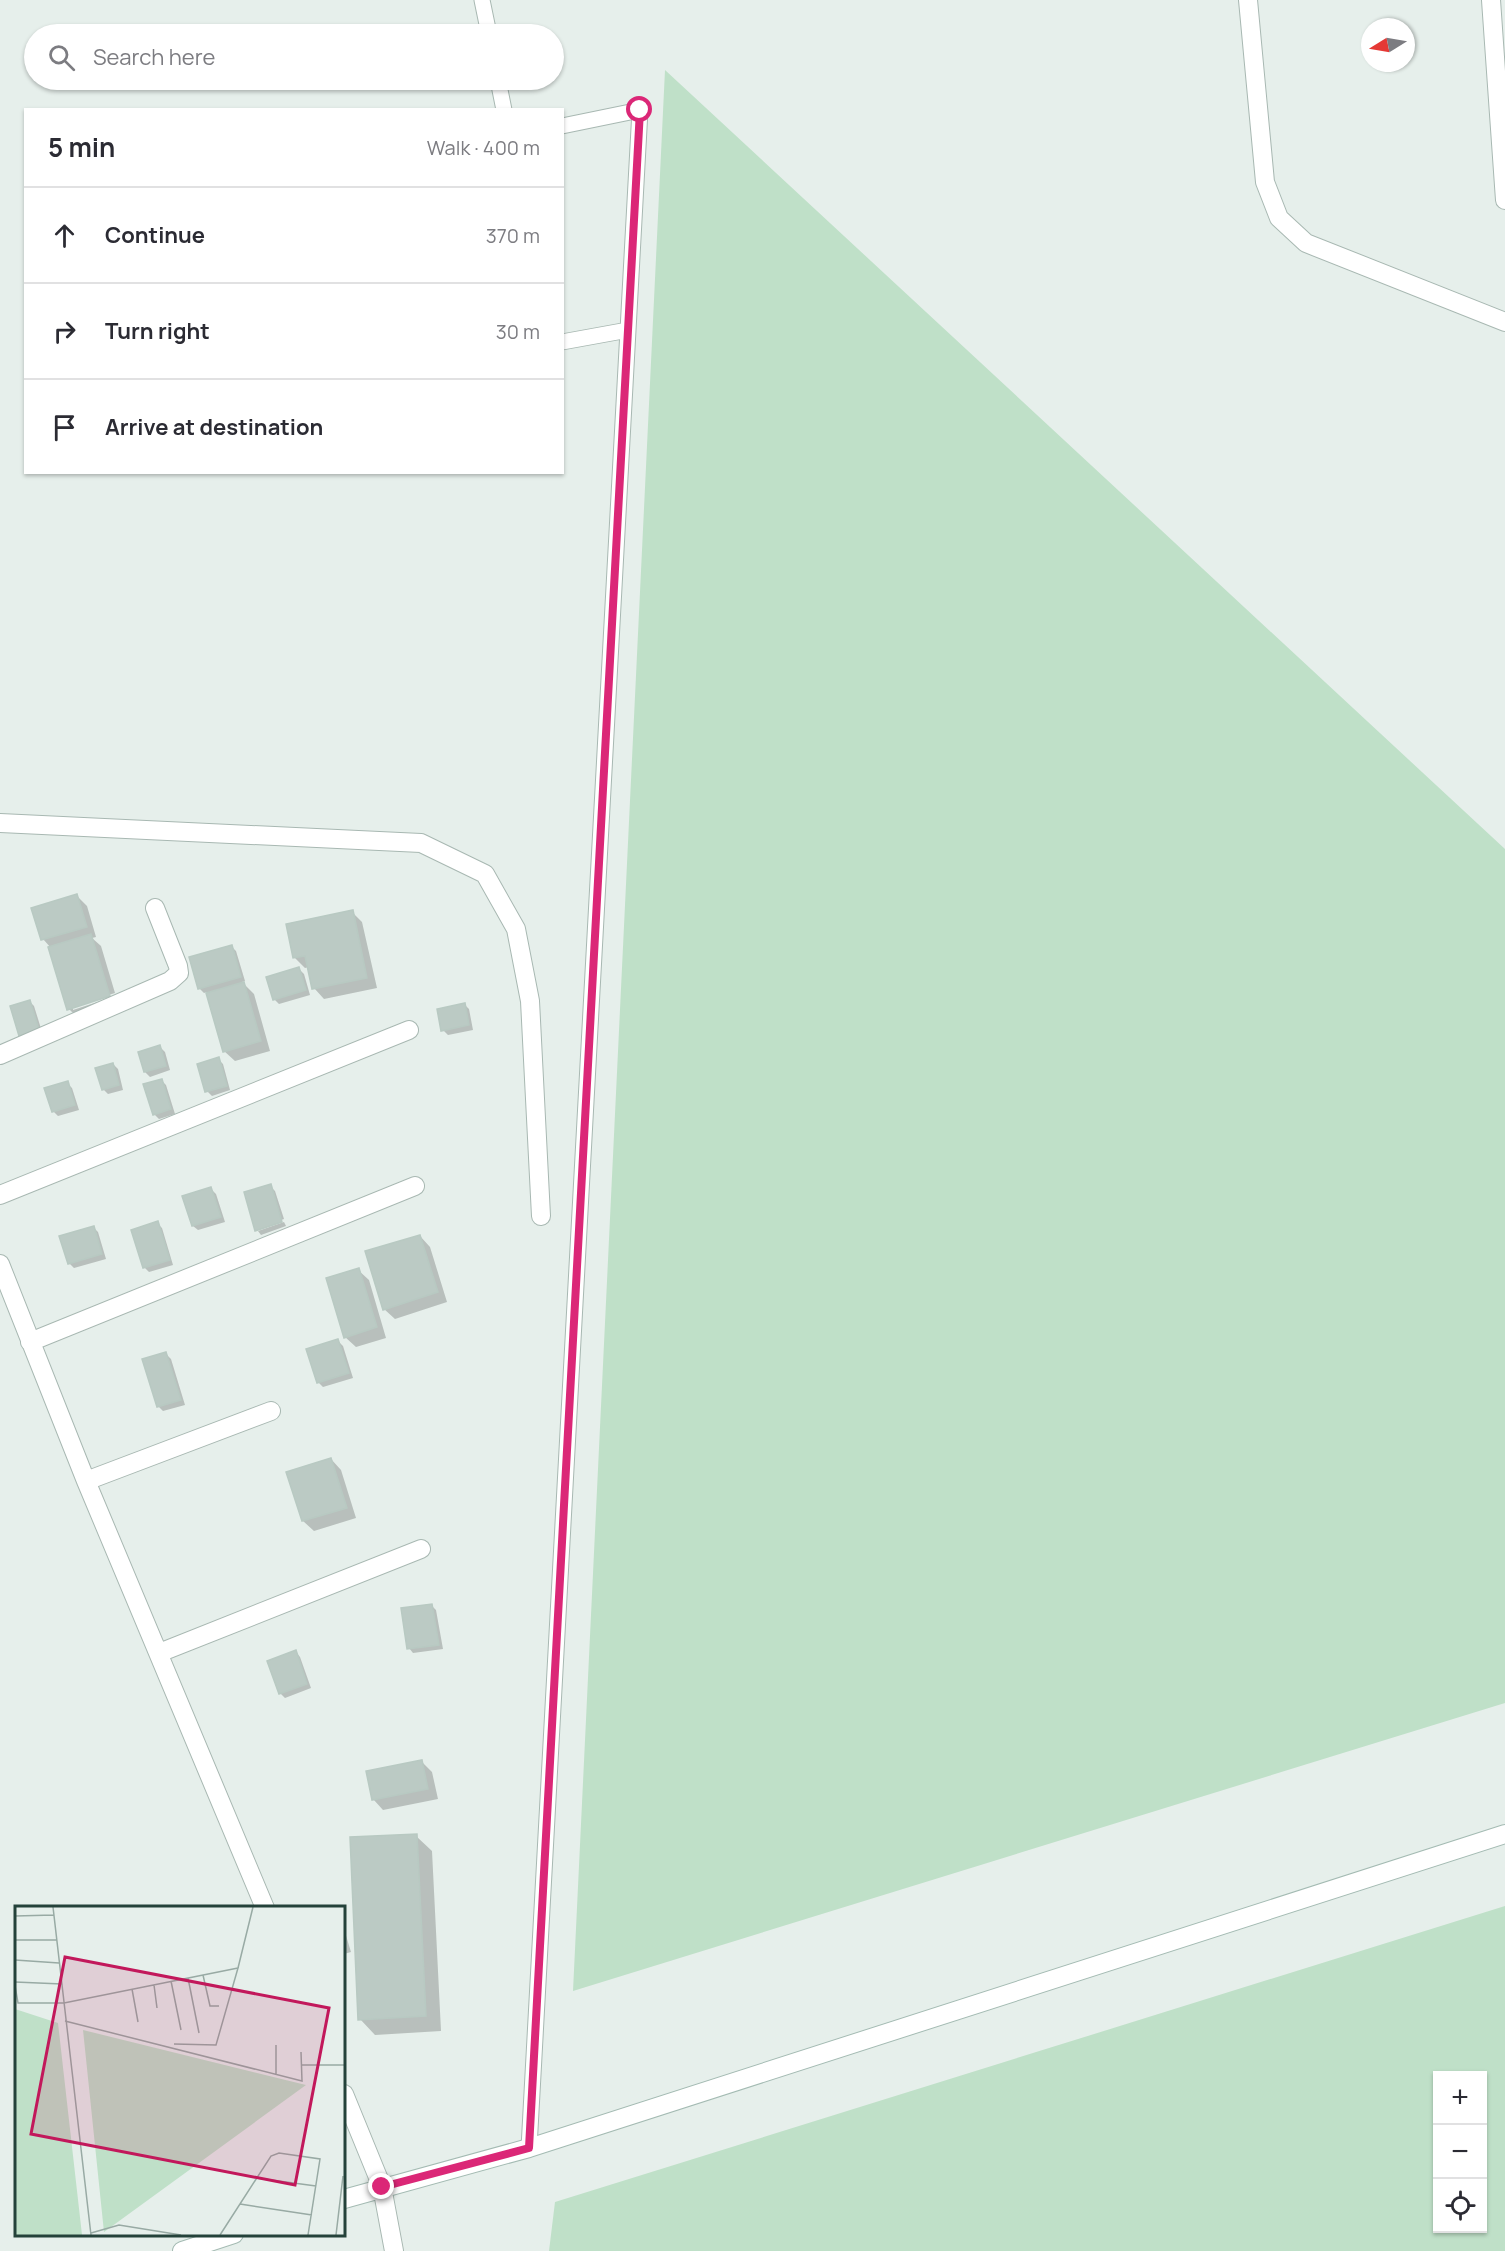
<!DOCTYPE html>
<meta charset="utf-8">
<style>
:root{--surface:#fff;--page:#f7f7f7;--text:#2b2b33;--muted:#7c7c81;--line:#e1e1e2}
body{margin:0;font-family:Manrope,sans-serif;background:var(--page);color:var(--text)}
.controls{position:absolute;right:18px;bottom:18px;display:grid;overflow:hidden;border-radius:0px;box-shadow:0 2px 4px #0004}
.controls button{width:54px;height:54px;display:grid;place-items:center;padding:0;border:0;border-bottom:2px solid var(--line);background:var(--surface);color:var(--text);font:30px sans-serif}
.compass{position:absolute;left:1361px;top:18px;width:54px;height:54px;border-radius:50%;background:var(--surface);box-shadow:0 2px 4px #0004;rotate:259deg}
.stop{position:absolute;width:18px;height:18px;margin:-14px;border:4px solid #db2777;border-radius:50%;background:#fff}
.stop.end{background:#db2777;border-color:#fff;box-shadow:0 2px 6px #0008}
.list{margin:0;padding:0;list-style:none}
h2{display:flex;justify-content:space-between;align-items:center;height:78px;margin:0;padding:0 24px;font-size:26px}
h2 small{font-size:20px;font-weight:400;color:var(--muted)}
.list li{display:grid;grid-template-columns:39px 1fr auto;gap:18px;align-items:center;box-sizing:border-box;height:96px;padding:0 24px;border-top:2px solid var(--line)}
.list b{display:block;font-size:22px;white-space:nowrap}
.list em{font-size:20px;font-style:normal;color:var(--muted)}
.icon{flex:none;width:33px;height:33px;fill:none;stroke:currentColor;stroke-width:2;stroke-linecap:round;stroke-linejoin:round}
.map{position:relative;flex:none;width:1505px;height:2251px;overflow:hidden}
.search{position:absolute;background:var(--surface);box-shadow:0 2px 4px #0004;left:24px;top:24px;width:540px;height:66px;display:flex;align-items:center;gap:15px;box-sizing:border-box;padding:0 21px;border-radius:33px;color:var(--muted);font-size:22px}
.panel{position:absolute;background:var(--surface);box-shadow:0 2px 4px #0004;left:24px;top:108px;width:540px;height:366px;border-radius:0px}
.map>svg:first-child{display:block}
.green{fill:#bfe0c8;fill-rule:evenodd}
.shadow{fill:#0003}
.building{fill:#bbcac4;stroke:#b8c9c2;stroke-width:1.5}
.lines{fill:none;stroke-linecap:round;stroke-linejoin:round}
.lane-casing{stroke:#a8b8b2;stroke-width:17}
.street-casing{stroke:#a8b8b2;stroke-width:20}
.secondary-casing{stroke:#a4bbb3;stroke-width:20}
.lane{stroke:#fff;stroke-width:15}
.street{stroke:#fff;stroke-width:18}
.secondary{stroke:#fff;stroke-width:18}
.route{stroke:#db2777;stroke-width:8}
.inset-road{fill:none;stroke:#98aaa4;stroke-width:1.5}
.view{fill:#c2185b;fill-opacity:0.15;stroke:#c2185b;stroke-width:3}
.inset-edge{fill:none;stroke:#24423a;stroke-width:3}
</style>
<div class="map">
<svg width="1505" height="2251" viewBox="0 0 1505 2251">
<rect width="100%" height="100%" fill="#e6efeb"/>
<path class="green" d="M665 70 1505 849V1703L573 1991Z
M1505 1906V2251H549L555 2202ZM1438 2076H1482V2228H1438Z"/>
<path class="shadow" d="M76 895 87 906 96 937 92 938 101 946 115 993 73 1006V1010L116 996 79 1019 69 1009 51 948 43 939Z
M352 912 362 922 377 988 324 999 314 988 309 967 305 968 295 958Z
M231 946 236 951 245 981 242 982 254 994 270 1051 235 1061 224 1051 207 992 204 993 199 988Z
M299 969 304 974 310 995 279 1004 274 999Z
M30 1002 34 1006 43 1035 26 1040 21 1035Z
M464 1004 469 1009 473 1030 448 1035 443 1030Z
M160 1047 165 1052 170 1070 150 1077 145 1072 140 1053Z
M218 1059 223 1064 230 1090 212 1096 207 1091Z
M113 1064 118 1069 123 1090 108 1094 103 1089Z
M161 1080 166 1085 175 1114 159 1119 154 1114Z
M67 1083 72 1088 79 1110 58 1116 53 1111Z
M270 1186 275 1191 284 1219 257 1228V1231L256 1230Z
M211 1189 216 1194 225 1222 198 1230 193 1226Z
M284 1222 286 1226 261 1235 258 1231Z
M157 1223 162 1228 173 1265 149 1272 144 1267Z
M93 1227 98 1232 106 1259 74 1268 69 1263Z
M420 1236 430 1247 447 1302 395 1319 384 1309Z
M358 1270 369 1280 386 1338 356 1347 345 1337Z
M338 1341 343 1346 353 1378 323 1387 318 1382Z
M166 1354 171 1359 185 1405 163 1411 158 1406Z
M331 1459 341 1470 356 1518 314 1531 303 1521 288 1473Z
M431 1605 436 1610 443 1649 413 1653 409 1648Z
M296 1652 300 1657 311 1688 285 1698 280 1693Z
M421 1761 432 1772 438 1799 383 1810 373 1799Z
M416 1836 432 1851 441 2031 375 2035 360 2019Z
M344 1929 351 1952 344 1954Z"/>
<path class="building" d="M77 894 87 927 41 940 31 908Z
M353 910 367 978 312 989 305 956 293 958 286 924Z
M91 934 110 996 67 1010 48 947Z
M232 945 241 977 198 989 189 957Z
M299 967 306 990 273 1000 266 977Z
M244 982 261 1041 223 1052 206 993Z
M30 1000 39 1030 19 1036 10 1006Z
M465 1003 469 1025 441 1031 437 1009Z
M160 1045 166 1066 144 1072 138 1052Z
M219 1057 227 1086 205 1092 197 1064Z
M113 1063 119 1085 102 1090 95 1068Z
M162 1079 171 1109 153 1115 143 1084Z
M68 1081 75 1105 52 1112 44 1088Z
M271 1184 282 1222 255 1231 244 1192Z
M211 1187 221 1217 192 1226 182 1196Z
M158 1221 170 1260 143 1268 131 1230Z
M94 1226 102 1254 68 1264 59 1236Z
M420 1235 438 1292 383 1310 365 1251Z
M359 1268 377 1327 344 1338 326 1278Z
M338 1339 349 1373 317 1383 306 1349Z
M166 1352 181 1400 157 1407 142 1359Z
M331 1458 347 1508 302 1521 286 1472Z
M432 1604 439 1645 407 1649 401 1608Z
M296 1650 307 1684 279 1694 267 1661Z
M422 1760 428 1789 372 1800 366 1771Z
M417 1834 426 2016 358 2020 350 1837Z"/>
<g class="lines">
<g class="lane-casing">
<path id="lane" d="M482 0 489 34
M498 80 504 110
M562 342 628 330
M529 2148 640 110 562 126"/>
</g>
<g class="street-casing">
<path id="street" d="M1248 0 1265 182 1279 218 1306 243 1505 322
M1491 0 1505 200
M0 823 421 843 485 874 516 929 530 1001 541 1216
M0 1055 170 981 179 973 178 966 155 908
M0 1195 409 1030
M0 1264 86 1481 265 1908
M30 1342 415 1186
M86 1481 271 1411
M159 1653 421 1549
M344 2094 382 2187 394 2251"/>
</g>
<g class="secondary-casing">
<path id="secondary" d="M344 2199 529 2148 1505 1834
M182 2251 234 2234"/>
</g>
<use href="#lane" class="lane"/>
<use href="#street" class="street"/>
<use href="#secondary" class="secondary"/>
</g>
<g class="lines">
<path class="route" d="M382 2187 529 2148 640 110"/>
</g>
<g transform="translate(15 1906)">
<rect width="330" height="330" fill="#e6efeb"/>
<path d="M0 103 43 117 67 329H0ZM68 124 291 179 89 326Z" fill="#bfe0c8"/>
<path class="inset-road" d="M38 1 76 329M0 10 39 9M0 34H42M0 54 44 57M223 62 238 1M188 69 195 100H204M173 72 184 127M156 75 166 124M0 76 47 78M139 79 142 102M0 80 3 97H49L223 62 201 139 159 138M117 83 123 116M50 115 287 175 286 146M286 159H330M261 169V139M241 272 301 280M225 298 297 309M76 327 104 319 166 329M205 329 256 250 264 247 305 253 293 329M321 329 328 270"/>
<path class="view" d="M50 51 314 102 280 279 16 228Z"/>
<rect width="330" height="330" class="inset-edge"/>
</g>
</svg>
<div class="controls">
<button>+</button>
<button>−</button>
<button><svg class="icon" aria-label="locate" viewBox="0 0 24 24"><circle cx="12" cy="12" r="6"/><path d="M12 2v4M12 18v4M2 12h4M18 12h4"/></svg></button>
</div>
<svg class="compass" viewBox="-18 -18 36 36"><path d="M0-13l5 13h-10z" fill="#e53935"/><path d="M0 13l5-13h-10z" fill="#7c7c81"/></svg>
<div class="stop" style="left:640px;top:110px"></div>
<div class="stop end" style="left:382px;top:2187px"></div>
<div class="search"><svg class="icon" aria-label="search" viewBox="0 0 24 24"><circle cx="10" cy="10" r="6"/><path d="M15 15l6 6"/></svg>Search here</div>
<section class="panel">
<h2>5 min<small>Walk · 400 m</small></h2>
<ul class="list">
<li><svg class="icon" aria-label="ahead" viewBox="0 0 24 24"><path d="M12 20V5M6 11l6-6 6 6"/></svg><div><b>Continue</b></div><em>370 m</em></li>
<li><svg class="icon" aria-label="right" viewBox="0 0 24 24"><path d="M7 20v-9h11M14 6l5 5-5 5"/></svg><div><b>Turn right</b></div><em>30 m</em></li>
<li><svg class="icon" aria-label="arrive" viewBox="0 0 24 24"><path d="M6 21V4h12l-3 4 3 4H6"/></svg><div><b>Arrive at destination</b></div></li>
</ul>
</section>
</div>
